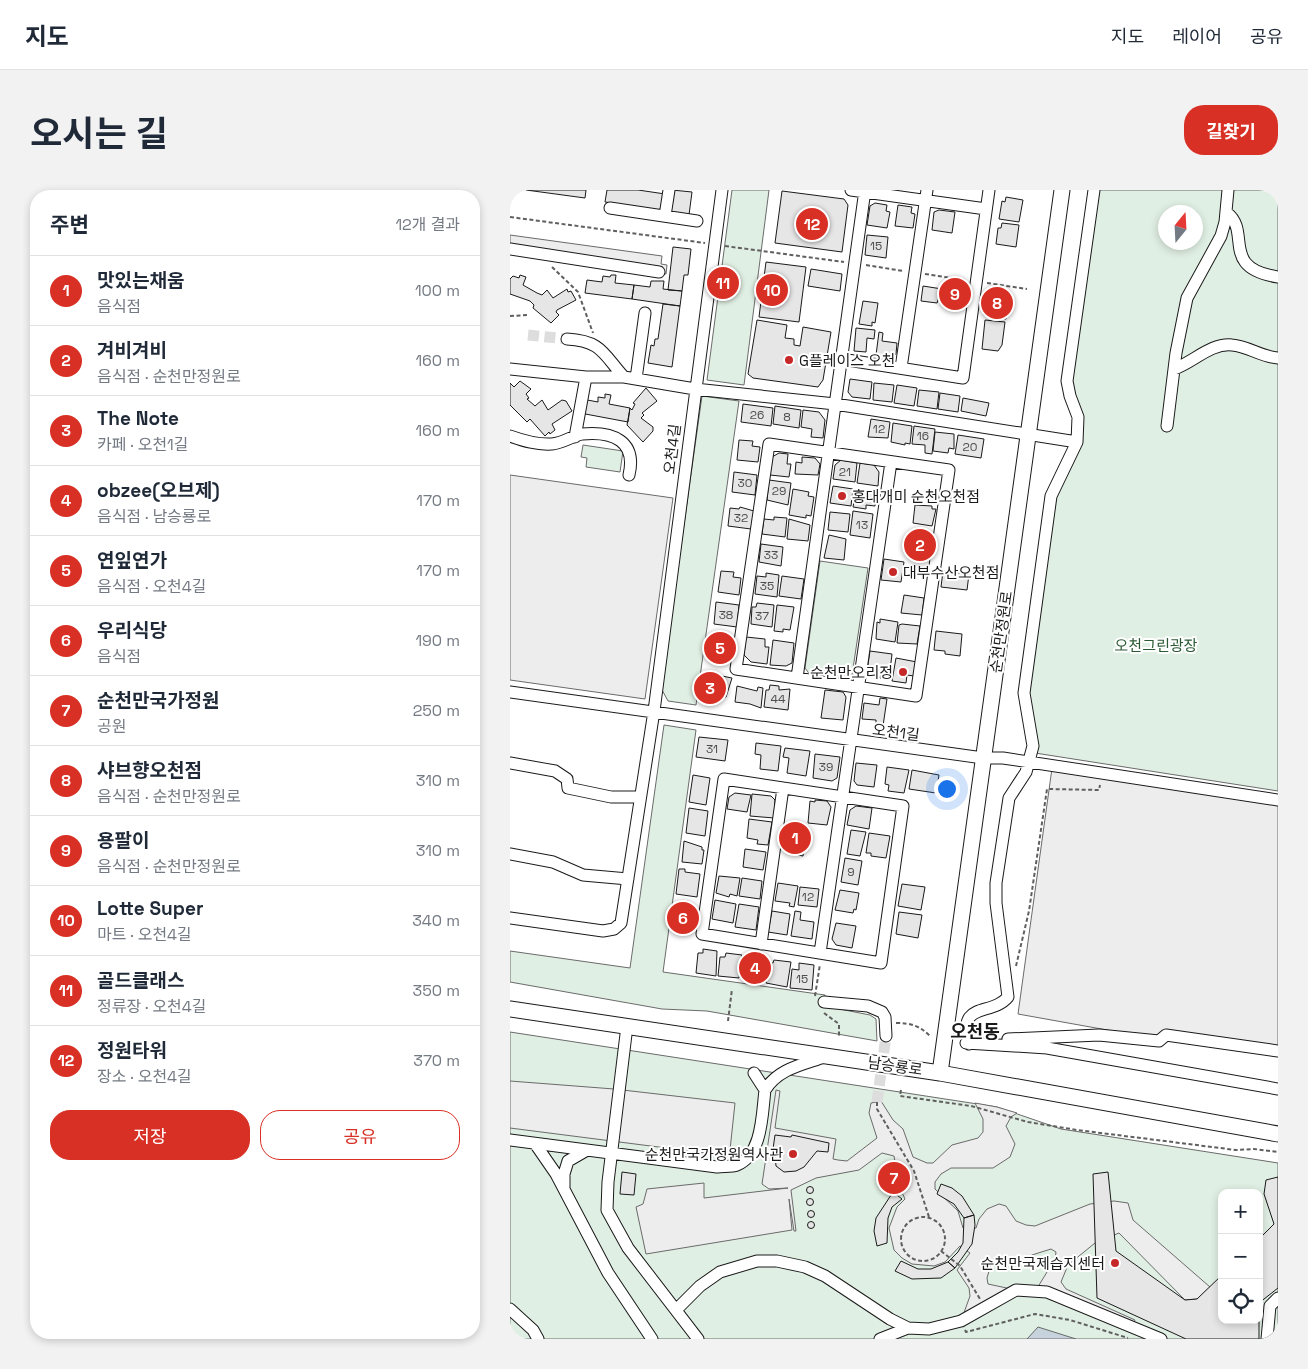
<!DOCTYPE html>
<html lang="ko">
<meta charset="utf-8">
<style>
:root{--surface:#fff;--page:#f2f2f3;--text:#1f2937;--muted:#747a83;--line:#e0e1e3;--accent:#d93025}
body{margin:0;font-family:"Space Grotesk","Noto Sans KR",sans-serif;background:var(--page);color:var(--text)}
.controls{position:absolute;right:15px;bottom:15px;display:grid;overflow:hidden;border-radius:10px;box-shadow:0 2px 8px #0003}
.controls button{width:45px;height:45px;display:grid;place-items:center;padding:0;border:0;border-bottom:1px solid var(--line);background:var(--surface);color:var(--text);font:25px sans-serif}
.compass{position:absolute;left:648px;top:15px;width:45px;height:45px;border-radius:50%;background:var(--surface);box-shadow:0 2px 8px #0003;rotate:18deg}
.you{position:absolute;left:436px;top:598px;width:18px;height:18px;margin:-12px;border:4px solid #fff;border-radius:50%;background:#1a73e8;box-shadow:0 0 0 8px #1a73e833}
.badge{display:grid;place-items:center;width:32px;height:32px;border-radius:50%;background:var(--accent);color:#fff;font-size:16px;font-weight:700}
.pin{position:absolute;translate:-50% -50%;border:2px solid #fff;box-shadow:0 1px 5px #0006}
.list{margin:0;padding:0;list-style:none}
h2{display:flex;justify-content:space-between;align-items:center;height:65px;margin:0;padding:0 20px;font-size:21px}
h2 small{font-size:16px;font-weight:400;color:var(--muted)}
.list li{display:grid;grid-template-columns:32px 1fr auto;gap:15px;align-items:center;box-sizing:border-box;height:70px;padding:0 20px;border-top:1px solid var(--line)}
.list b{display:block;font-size:19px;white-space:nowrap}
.list p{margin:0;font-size:16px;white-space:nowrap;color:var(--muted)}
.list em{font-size:16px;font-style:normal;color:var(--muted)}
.actions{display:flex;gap:10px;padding:15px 20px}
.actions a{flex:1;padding:11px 0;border:1px solid var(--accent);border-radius:20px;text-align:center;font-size:18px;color:var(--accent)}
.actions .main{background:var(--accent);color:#fff}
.icon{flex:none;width:28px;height:28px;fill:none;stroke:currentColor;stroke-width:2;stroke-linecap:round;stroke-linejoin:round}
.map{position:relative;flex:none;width:768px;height:1149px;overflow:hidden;border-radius:20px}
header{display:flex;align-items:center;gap:30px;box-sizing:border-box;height:70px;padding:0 25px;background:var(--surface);border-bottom:1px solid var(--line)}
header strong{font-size:24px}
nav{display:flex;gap:28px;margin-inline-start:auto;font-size:18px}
.intro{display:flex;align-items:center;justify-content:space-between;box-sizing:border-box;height:120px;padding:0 30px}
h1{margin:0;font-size:35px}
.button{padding:12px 22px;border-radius:20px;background:var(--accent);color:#fff;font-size:18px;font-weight:700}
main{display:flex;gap:30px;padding:0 30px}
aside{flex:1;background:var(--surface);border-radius:20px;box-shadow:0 2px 8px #0003}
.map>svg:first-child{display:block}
.green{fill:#e0efe3;stroke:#6a6a6a;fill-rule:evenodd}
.parking{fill:#ededed;stroke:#6a6a6a}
.water{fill:#c6d2dc;stroke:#6a6a6a}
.building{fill:#e6e6e6;stroke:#1a1a1a}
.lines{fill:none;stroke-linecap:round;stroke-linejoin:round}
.minor-tunnel{stroke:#ddd;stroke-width:11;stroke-dasharray:11 5.5;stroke-linecap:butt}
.minor-casing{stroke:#1a1a1a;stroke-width:13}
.major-casing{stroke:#1a1a1a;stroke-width:17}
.path{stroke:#5f5f5f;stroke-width:2;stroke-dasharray:4 2.5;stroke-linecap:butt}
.minor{stroke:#fff;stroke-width:11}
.major{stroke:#fff;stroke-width:15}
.poi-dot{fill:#c62828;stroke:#fff;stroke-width:2}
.labels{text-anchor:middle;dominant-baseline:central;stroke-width:4;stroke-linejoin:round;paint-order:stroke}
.number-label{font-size:12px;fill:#4d4d4d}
.poi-label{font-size:15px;fill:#1a1a1a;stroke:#fff;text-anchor:start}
.street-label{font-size:15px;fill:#1a1a1a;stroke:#fff}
.park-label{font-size:15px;fill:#2b5a34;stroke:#fff}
.quarter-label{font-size:18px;font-weight:bold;fill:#1a1a1a;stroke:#fff}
</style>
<header>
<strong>지도</strong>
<nav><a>지도</a><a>레이어</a><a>공유</a></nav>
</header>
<div class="intro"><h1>오시는 길</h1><a class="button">길찾기</a></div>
<main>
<aside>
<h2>주변<small>12개 결과</small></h2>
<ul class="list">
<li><span class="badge">1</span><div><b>맛있는채움</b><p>음식점</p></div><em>100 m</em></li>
<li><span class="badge">2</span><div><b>겨비겨비</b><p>음식점 · 순천만정원로</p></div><em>160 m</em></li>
<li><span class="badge">3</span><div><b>The Note</b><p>카페 · 오천1길</p></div><em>160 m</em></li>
<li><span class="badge">4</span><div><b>obzee(오브제)</b><p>음식점 · 남승룡로</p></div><em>170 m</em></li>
<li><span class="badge">5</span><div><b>연잎연가</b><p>음식점 · 오천4길</p></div><em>170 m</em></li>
<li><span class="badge">6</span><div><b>우리식당</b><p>음식점</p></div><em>190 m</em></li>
<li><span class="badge">7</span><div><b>순천만국가정원</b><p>공원</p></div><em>250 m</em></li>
<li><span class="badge">8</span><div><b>샤브향오천점</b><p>음식점 · 순천만정원로</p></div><em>310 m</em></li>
<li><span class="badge">9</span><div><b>용팔이</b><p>음식점 · 순천만정원로</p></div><em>310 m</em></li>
<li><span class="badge">10</span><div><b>Lotte Super</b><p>마트 · 오천4길</p></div><em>340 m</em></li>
<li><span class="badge">11</span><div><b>골드클래스</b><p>정류장 · 오천4길</p></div><em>350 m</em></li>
<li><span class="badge">12</span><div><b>정원타워</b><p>장소 · 오천4길</p></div><em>370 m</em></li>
</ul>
<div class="actions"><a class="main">저장</a><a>공유</a></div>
</aside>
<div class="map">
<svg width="768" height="1149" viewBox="0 0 768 1149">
<rect width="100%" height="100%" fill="#fff"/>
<path class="green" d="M222 0H259L234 195 197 190Z
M587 0H768V601L525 563 516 512 543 311 565 269 561 194ZM656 22H686V52H656Z
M192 206 229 211 186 515 158 511 151 498Z
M73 255 113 261 110 282 76 277 77 268 71 267Z
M310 371 358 378 341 492 301 486 295 478Z
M154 535 186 540 153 782 315 805 314 816 360 825 366 829 367 851 197 821 152 819 0 792V761L120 778Z
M0 842 487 917 551 939 768 973V1149H0ZM712 1003H749V1130H712Z"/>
<path class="parking" d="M0 45 152 66 151 74 157 75 156 84 0 63Z
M0 285 163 308 135 509 0 490Z
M543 571 768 606V866L625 845 508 824Z
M0 891 104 899 225 913 220 960 211 965 0 938Z
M266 900 270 901 265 938 326 949 323 969 328 970 337 971 367 948 359 923 361 913 371 911 383 930 393 939 403 967 417 973H423L442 955 468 948 473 942V929L465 913 487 917 507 923 501 927 496 936 505 954 500 967 483 978H441L431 984 425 992V999L448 1021 453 1038H466L469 1029 477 1019 489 1014 496 1016 506 1031 516 1035 525 1036 580 1014 604 1011 618 1013 623 1030 700 1097 687 1109 675 1110 609 1043 585 1053 558 1075 551 1092 556 1099 625 1130 622 1137 526 1100 545 1069 546 1062 541 1059 522 1065 509 1073 481 1074 477 1088 478 1094 506 1100 451 1131 460 1106 459 1098 447 1080 460 1063 450 1056 435 1072 424 1076 402 1074 392 1068 384 1060 379 1038 387 1017 395 1009 389 996 384 966 372 963 349 980 306 988 281 1000 286 1041H284L279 1009 282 1040 136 1064 126 1017 133 1014 137 999 194 993V1008L278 998 259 999 252 994Z"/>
<path class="water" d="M528 1137 566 1149H517Z"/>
<path class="building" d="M16 0H76L75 8Z
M97 0H128L162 5V0L182 2 179 25 95 12Z
M272 1 334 9 338 15 332 62 265 53Z
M496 7 513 10 509 32 489 29 492 11 495 12Z
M365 13 377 15 376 21 380 22 377 38 357 35 360 16Z
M388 15 402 17 401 23 405 24 403 38 385 36Z
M429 20 445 22 442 43 422 40 424 22Z
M492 33 509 35 506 57 486 54 488 38H491Z
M357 45 378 47 376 68 355 65Z
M163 57 181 59 178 85H174L172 101 158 100Z
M256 72 296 77 289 132 249 127Z
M301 79 332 84 330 101 298 96Z
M10 85 16 87 13 95 27 103 32 105 37 100 43 108 57 99 58 102 61 101 66 110 47 120 46 122 49 125 41 133 23 118 24 115 20 111 0 104V89L3 86 9 88Z
M101 85H106L105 93 124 95 122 109 75 103 77 90 92 92 93 86 100 87Z
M141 91H154L153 99 172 101 170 116 122 109 124 95 140 97Z
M413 96 432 99 427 113 411 111Z
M437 98 457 101 455 115 440 113V116H434Z
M478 100 496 103 494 111 499 112 496 129 474 125Z
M353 111 368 113 365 133 362 132V136L349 134Z
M153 114 170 116 162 177 138 173 141 155 144 156 145 149H148Z
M247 130 277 135 275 148 284 149V155L290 156 293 137 321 142 313 190 308 197 243 188 238 184Z
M475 130 495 132 492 155 488 161 472 159Z
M346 138 365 140 364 149 357 148 356 162 344 161Z
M369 142 373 143 372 151 387 153 386 164 379 167 366 165Z
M340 189 362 192 360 209 342 207 338 202Z
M10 191 21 199 16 204 19 208 17 209 25 216 32 210 38 220 52 210 56 211 62 221 42 234 45 240 40 244 39 242 35 246 20 229 17 232 0 215V193L4 197Z
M364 193 384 195 382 212 363 210Z
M387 195 407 198 404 216 384 213Z
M136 198 147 211 132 223 134 225 131 228 143 237V241L133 252 117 235 120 218 122 220 125 214 123 213Z
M409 200 429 202 427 219 407 216Z
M430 203 450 206 448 222 428 219Z
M95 204 101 205 99 214 120 218 118 232 70 223 72 209 88 212V207L95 208Z
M453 208 479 213 476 226 451 221Z
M233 214 263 218 261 236 231 232Z
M265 216 291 220 289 238 263 234Z
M293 220 309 222 315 230 313 248 301 247 302 239 291 237Z
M361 229 380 232 378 248 358 247Z
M383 233 402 236 400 254 395 253V255L381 252Z
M404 236 425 239 422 264 415 263V255L402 254Z
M425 242 444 244V259L439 258 438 263 423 261Z
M448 245 474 249 471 268 445 264Z
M229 250 243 251 242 256 250 257 248 272 227 270Z
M269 263 278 264 277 274H281L279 287 260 285 262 267Z
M292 267 305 268 310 274 308 285 285 284 286 272 292 273Z
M331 270 347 273 345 292 323 289 325 275Z
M350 273 364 275 369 282 368 296 347 293Z
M224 282 247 285 245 305 222 302Z
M259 290 281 293 278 315 257 310Z
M323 296 343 299 341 316 320 313Z
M283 299 299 302 298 306 304 307 301 326 296 325V328L279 325Z
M346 300 366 303 365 316 356 315V319L343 317Z
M405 315 422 316V319H426L422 336 403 333Z
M230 317 244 321 241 339 218 336 220 318 229 319Z
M343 321 363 324 360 348 340 345Z
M320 322 340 324 338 342 318 340Z
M264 327 277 328 275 347 252 344 254 329 264 330Z
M279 329 300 335 298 351 277 349Z
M402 342 421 345 418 367 399 364Z
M319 345 336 349 334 370 314 368Z
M251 354 273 357 271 376 249 372Z
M374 369 394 372 391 392 371 390Z
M211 381 224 382 223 387 231 388 229 405 208 402Z
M433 381 459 384 457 400 431 397Z
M256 383 269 385 267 407 245 404 247 386 256 387Z
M272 386 294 389 291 409 269 406Z
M394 405 414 408 412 425 391 423Z
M206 412 229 415 227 437 204 434Z
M247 413 264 415 262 437 241 434 242 417H246Z
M267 415 284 417 280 440 273 439V442L264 441Z
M370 429 388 432 385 452 366 449 367 432 370 433Z
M392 434 410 436 407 454 387 453 389 435Z
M426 441 452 444 450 466 435 464V461L424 460Z
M201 445 225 449 221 467 198 466Z
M236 447 255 449V457H259L257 474 241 472 234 465Z
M263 450 284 453 282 473 276 476 260 475Z
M360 461 382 464 379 489 370 488 371 483 357 481Z
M386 468 407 472 404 486 397 485 396 493 382 491Z
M197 483 222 488 216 507 194 505Z
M260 495 269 496V500L280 499 278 520 254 517 256 500H259Z
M227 496 247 501 248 497 253 498 251 518 240 514 225 512Z
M315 500 333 502 336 507 333 530 311 528Z
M370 508 377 509 373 536 366 535V530L352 529 354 513 369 515Z
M189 547 218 550 215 571 186 567Z
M246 553 271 556 268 581 250 579 251 565 245 564Z
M275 558 300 561 296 586 277 583 279 568 273 567Z
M305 564 330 567 327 588 322 591 303 588Z
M346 573 367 575 364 597 347 595 344 591Z
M377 577 399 580 394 603 378 601 379 595 375 594Z
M402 580 429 585 426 603 399 599Z
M183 585 200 588 196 615 179 612Z
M225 603 241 605 237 622 217 619 219 607Z
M242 604 261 606 265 610 264 628 240 626Z
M305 610 317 611 321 617 317 635 298 633 300 611 305 612Z
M346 616 362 618 359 639 337 635 340 620Z
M179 618 198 621 195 646 176 643Z
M239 629 262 632 258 655 247 654 248 650 237 648Z
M276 640 295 642 293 666 288 665V659L274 658Z
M341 640 356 642 350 666 337 664Z
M359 643 380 646 376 668 361 666V663H356Z
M174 651 192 657V660H194L192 674 172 672Z
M235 659 256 662 253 680 233 677Z
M335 668 352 671 348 695 331 692Z
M169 679H175V682L190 684 187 707 166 704Z
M209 686 230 688 227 706 220 704 219 707 206 703Z
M232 688 252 691 250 709 229 706Z
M268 693 288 696 284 717 279 716 280 713 265 711Z
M392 694 415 697 411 720 388 716Z
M290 697 309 699 307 717 288 715Z
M330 700 349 703 346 720 344 719 343 723 325 720Z
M205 710 226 714 223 733 202 729Z
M165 713 183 715 180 742 162 740Z
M229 714 249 717 246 740 225 737Z
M262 721 280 724 277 745 258 742Z
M285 721 291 722 290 730 304 732 302 749 281 746Z
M389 722 412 725 408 748 386 744Z
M326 733 346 736 342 758 326 755 322 749Z
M193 759 207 761 206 786 186 783 188 763H193Z
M216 763 232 765 229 788 208 786 210 767H215Z
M235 765 256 767 253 791 234 789Z
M264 770 281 772 277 797 256 793 260 773H263Z
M289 773 304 775 302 800 280 798 282 779 289 780Z
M265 945 281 947 282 945 319 953 318 962 307 961 294 977 286 981 274 982 266 976 265 966H262Z
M112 982 126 984 124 1005 110 1004Z
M598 982 606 1061 675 1110 687 1109 712 1085V1130H749V1149H676L587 1108 583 984Z
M768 987V1098L749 1113V1125V1049L764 1034 754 1004 756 990Z
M431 994 442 998 452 1006 464 1025 454 1028 444 1014 427 1004Z
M296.5 1000a3.5 3.5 0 1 1 7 0a3.5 3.5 0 1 1-7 0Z
M383 1002 392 1009 382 1017 378 1028 377 1053 367 1056 364 1041 366 1028Z
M296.5 1012a3.5 3.5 0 1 1 7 0a3.5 3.5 0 1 1-7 0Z
M297.5 1024a3.5 3.5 0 1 1 7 0a3.5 3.5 0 1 1-7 0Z
M464 1025 465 1035 462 1054 445 1078 438 1072 448 1062 453 1053 454 1028Z
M297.5 1035a3.5 3.5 0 1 1 7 0a3.5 3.5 0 1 1-7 0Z
M391 1071 408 1079H421L438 1072 445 1078 431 1088 402 1089 385 1081Z"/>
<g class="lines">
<path class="minor-tunnel" d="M18 145 57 149
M367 912 376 846"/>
<g class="minor-casing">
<path id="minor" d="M341 0 476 19
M100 18 187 31
M717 23C742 42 709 78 768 87
M155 26 159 0
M0 59 149 82
M57 149C92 151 93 164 114 187
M331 169 453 188 479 0
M391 178 417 0
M0 179 76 187H114L185 199 325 214 567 252
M664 179C684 172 700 153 722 155 738 156 751 167 768 168
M126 189 135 123
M657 236 666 163 677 108 711 46 715 32 718 0
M0 246C14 251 27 255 42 254 53 253 62 246 72 244 103 241 127 251 119 285
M65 247 76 187
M259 254 439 280 406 506 226 479Z
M287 488 355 0
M0 502 473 568H493L768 610
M0 573 45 581 57 589 58 598 101 607H130
M214 589 393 616 371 773 192 744Z
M0 664 43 672 73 685 118 689
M0 728 93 741 104 739 111 733 144 521 212 0
M251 754 273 598
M310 763 381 272
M314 812 358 816 372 822 375 827 376 846
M117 836 98 992 97 1020 118 1058 188 1149
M498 849 589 845 649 851 656 845 768 861
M456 853 537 858 768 899
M459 854C447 810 481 827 498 807L486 713V693L499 608 516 582 523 556 514 503 541 306 567 252 568 227 560 206 557 191 584 0
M244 883 255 900C268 879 291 875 314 867
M0 950 207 977C213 976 221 977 227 975 253 964 252 923 255 900
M26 955 46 984 98 1083 142 1149
M54 997V984L58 971 77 960
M0 1119 23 1140 28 1149
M166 1120 190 1096 210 1082 247 1071H267L295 1077 315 1086 380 1129 398 1138 419 1139 451 1131 506 1100 537 1102 651 1149
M370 1149 398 1138
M757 1149 760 1116 768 1108"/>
</g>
<g class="major-casing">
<path id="major" d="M0 819 430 883 768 944
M430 883 552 0"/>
</g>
<path class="path" d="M0 27 195 53
M215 56 334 72
M356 75 393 81
M42 77 68 102 83 143
M415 84 455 90
M477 93 517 99
M0 126 19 125
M506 776 519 721 537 599 589 600 590 595
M305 806 310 774
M314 823 329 834V846
M218 831 222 799
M386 833C401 833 410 836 420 846
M391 900 390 906 461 916 518 932 567 940 726 960 744 959 768 962
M367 912V919L404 981 419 1027
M391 1049a22 22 0 1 1 44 0a22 22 0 1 1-44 0Z
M431 1061 450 1076 470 1109
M455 1140 456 1142 525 1124 560 1130 618 1148"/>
<use href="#minor" class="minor"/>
<use href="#major" class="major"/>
</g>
<g class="poi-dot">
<circle cx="279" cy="170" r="5"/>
<circle cx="332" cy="306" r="5"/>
<circle cx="383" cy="382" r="5"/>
<circle cx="393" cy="482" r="5"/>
<circle cx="283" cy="964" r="5"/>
<circle cx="605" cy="1073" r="5"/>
</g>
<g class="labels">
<g class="number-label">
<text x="366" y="56">15</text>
<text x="247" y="225">26</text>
<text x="277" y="227">8</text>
<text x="369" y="239">12</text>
<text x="413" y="246">16</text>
<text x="460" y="257">20</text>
<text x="335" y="282">21</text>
<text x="235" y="293">30</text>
<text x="269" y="301">29</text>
<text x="231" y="328">32</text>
<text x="352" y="335">13</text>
<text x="261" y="365">33</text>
<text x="257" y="396">35</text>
<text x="216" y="425">38</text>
<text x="252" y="426">37</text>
<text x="268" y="509">44</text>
<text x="202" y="559">31</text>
<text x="316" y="577">39</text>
<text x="341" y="682">9</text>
<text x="298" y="707">12</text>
<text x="292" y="789">15</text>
</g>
<g class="poi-label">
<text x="289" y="170">G플레이스 오천</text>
<text x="342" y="306">홍대개미 순천오천점</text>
<text x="393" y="382">대부수산오천점</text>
<text x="383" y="482" text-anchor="end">순천만오리정</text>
<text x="273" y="964" text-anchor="end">순천만국가정원역사관</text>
<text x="595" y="1073" text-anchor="end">순천만국제습지센터</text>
</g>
<g class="street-label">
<text transform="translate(162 259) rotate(-83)">오천4길</text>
<text transform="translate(491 442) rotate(-82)">순천만정원로</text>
<text transform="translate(386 542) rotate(7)">오천1길</text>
<text transform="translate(385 876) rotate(8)">남승룡로</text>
</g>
<g class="park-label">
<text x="646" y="455">오천그린광장</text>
</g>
<g class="quarter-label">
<text x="465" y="841">오천동</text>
</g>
</g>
</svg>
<div class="controls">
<button>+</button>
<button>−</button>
<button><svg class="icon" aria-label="locate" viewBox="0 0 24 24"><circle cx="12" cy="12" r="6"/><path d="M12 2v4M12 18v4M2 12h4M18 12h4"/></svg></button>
</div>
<svg class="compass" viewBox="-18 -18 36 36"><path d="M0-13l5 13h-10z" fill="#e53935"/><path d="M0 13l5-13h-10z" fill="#747a83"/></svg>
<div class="you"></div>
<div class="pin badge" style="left:285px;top:648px">1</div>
<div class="pin badge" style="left:410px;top:355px">2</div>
<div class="pin badge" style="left:200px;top:498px">3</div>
<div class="pin badge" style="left:245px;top:778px">4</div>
<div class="pin badge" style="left:210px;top:458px">5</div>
<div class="pin badge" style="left:173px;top:728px">6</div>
<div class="pin badge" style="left:384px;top:988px">7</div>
<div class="pin badge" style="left:487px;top:113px">8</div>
<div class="pin badge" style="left:445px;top:104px">9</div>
<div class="pin badge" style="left:262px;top:100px">10</div>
<div class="pin badge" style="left:213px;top:93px">11</div>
<div class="pin badge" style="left:302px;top:34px">12</div>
</div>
</main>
